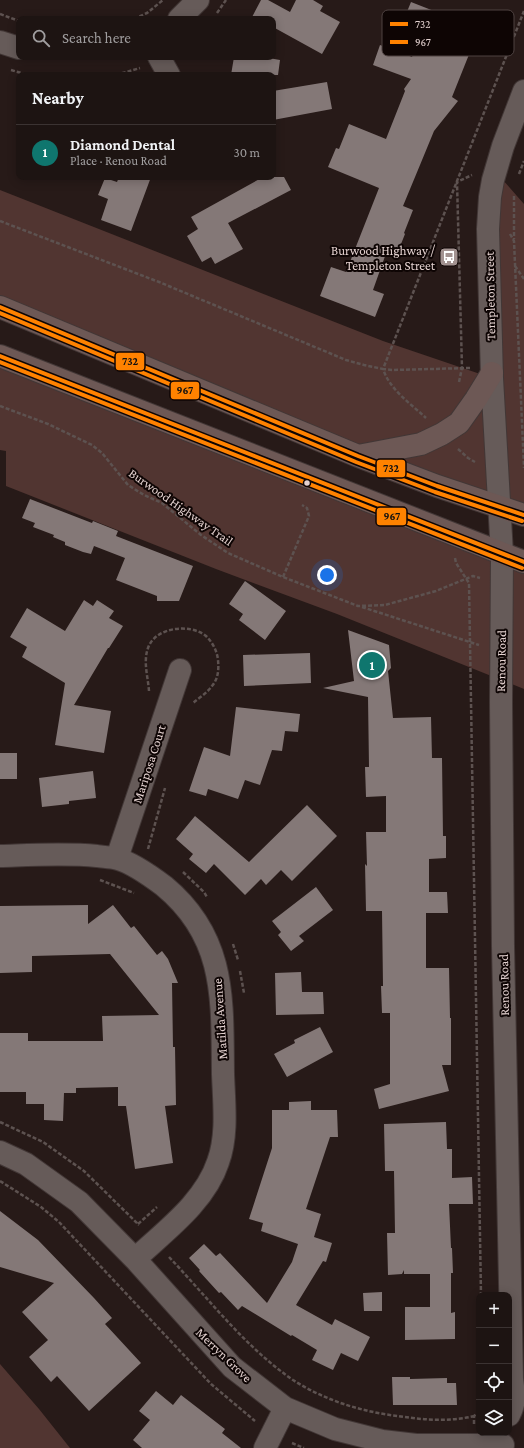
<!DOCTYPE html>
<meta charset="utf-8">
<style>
:root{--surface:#1d1412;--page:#251d1b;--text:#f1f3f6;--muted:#a09e9f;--line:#3b3332;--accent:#0f766e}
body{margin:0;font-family:"Crimson Pro",serif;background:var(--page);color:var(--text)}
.controls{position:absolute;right:12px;bottom:12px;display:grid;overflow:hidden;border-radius:8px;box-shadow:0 2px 10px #0003}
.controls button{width:36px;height:36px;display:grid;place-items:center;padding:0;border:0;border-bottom:1px solid var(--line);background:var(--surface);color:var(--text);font:20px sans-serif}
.you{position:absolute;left:327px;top:575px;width:14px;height:14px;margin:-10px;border:3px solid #fff;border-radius:50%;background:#1a73e8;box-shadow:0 0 0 6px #1a73e833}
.badge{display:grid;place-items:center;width:26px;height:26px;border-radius:50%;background:var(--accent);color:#fff;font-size:13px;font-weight:700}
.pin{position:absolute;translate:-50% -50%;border:2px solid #fff;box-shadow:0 1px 4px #0006}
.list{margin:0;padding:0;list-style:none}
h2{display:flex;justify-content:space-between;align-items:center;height:52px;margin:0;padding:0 16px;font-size:17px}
h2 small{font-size:13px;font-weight:400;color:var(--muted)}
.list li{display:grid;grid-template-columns:26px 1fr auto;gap:12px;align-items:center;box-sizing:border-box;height:56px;padding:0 16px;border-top:1px solid var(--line)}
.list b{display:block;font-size:15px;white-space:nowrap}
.list p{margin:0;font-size:13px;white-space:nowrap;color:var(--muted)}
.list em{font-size:13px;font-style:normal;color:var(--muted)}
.icon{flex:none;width:22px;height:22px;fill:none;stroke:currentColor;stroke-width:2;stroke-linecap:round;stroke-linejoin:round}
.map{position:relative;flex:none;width:524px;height:1448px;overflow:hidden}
.search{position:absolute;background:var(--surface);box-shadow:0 2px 10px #0003;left:16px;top:16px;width:260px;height:44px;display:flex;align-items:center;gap:10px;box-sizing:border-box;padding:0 14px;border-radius:8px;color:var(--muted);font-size:15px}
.panel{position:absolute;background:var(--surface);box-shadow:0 2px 10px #0003;left:16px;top:72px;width:260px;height:108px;border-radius:8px}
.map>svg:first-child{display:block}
.green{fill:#513531}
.building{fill:#847877}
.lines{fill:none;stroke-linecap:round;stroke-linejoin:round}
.minor-casing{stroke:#423736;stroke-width:24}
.highway-casing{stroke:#423736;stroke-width:24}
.path{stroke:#5d5250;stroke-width:2.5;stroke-dasharray:4 2;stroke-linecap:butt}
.minor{stroke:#665b59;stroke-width:22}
.highway{stroke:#6d5855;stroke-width:22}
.bus-1-casing{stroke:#0e0504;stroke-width:7}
.bus-2-casing{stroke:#0e0504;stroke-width:7}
.bus-1{stroke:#ff8200;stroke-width:4}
.bus-2{stroke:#ff8200;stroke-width:4}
.bus-dot{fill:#e4d2d0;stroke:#0e0504;stroke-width:1.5}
.labels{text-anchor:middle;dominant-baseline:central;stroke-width:4;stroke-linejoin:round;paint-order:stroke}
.poi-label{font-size:13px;fill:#e4d2d0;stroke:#0e0504;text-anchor:end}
.street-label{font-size:13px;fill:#e4d2d0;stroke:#0e0504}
.key{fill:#0e0504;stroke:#4e4241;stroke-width:1}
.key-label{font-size:11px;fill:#e4d2d0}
.line-badge{stroke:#0e0504;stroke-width:1.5}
.pale-badge-label{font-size:11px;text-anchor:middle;font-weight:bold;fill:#111}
</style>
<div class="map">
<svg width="524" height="1448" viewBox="0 0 524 1448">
<rect width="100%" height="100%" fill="#271a18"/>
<path class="green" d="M495 171 524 204V515L0 307V190L383 341 492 378Z
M0 356 524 562V689L337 614 216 569 6 486V451L0 450Z
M0 1364 39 1409 70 1448H0Z"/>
<path class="building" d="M261 0H268L290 12 296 0H313L323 6 320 11 340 22 322 54 273 27V19H251Z
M411 2 490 33 483 50 479 49 477 54 470 52 452 97 458 101 434 131 420 165 403 206 413 210 404 233 405 234 399 249 389 245 373 290 384 294 375 317 320 296 331 267 346 272 379 188 328 167 336 148 339 149 349 124 386 139 405 91 404 89 411 79 373 65 380 45 412 57 424 27 404 19Z
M234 57H263L280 60 278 75H231Z
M327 82 332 109 273 120V91Z
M119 177H151L131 231 101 220 108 199 98 195 105 178 117 182Z
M263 177H284L291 190 228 223 243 249 215 264 211 257 202 262 187 236 198 229 191 217Z
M30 499 92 523 93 521 118 531 116 536 193 566 179 601H157V596L116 580 125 558 94 546 91 554 83 552 65 545V542L53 537 54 535 33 527 35 523 22 518Z
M245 581 286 611 265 640 239 620 243 614 229 604Z
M84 600 93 606 97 600 114 611 109 618 123 626 109 648H108L74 705 111 711 104 753 55 745 65 683 22 657 27 647 10 637 27 608 65 631Z
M348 630 389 645 391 668 388 671 393 718 431 717 432 758H442L443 836H446V858L429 859V892H447L448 913H426V968H449L450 1018H451V1065H442L449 1091 379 1109 374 1089 390 1084V1013H382L381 986H383L382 911H366L365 864 367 866 366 832H386V796L366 797 365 767H369L368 697 323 688 354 681Z
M310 653 311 683 244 686 243 655Z
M236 707 300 714 298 732 285 731 282 751 272 750 260 785 245 780 238 799 208 789 206 796 189 791 204 747 230 756Z
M0 753H17V779H0Z
M93 771 96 798 69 801V804L42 807 39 778Z
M307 805 337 836 292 881 281 870 266 885 261 879 245 895 214 864 206 873 189 859 193 854 176 839 195 816 249 862Z
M316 887 333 910 299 936 304 941 291 951 278 935 281 932 272 921Z
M88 905V924L113 905 131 928 134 926 157 955 162 951 168 959 178 983H172L173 1047H175L176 1105 165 1106 173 1163 135 1169 126 1106H118V1087L76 1088V1093H64L63 1121 44 1120V1104H26V1092H0V1033H28V1041H103L102 1016 159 1015 110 954 32 956V972L0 973V906Z
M301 972 302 992H323L324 1014 276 1015 275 973Z
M320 1027 333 1052 287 1077 274 1054 295 1043 294 1040Z
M311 1101V1110H337L338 1137H330L306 1209 321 1214 314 1237 332 1243 326 1262 323 1261 296 1305 332 1325 335 1319 370 1337 358 1361 341 1353 333 1370 312 1360 317 1350 292 1335 291 1336 242 1306 238 1310 221 1292 219 1293 199 1271 200 1270 189 1258 204 1244 216 1256 220 1253 267 1303 292 1262 298 1244 261 1231 263 1223 249 1219 272 1148V1110H289V1102Z
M446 1122 447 1149H452V1178L472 1177 473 1204H449L451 1248H452L453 1273H451V1313L455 1312V1339L405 1340V1307H430V1274H404V1270L402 1274 388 1275 387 1233H395L394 1171H385L384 1124Z
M0 1211 38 1240 94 1298 112 1318 105 1324 141 1363 89 1411 57 1376 51 1382 29 1357 48 1340 22 1312 54 1283 0 1267Z
M382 1292V1311H364L363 1293Z
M392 1377H410V1379L447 1378V1383H456L457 1405H393Z
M156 1391 173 1405 181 1395 225 1429 222 1433 241 1448H142L133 1440 150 1420 139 1411Z"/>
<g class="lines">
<g class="minor-casing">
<path id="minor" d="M179 19 198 0
M0 42 19 48
M159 57 169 75
M0 856C32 855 65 853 97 856 103 857 111 857 118 859 132 863 152 877 164 886 227 938 222 1001 223 1074 224 1103 228 1135 218 1162 205 1202 165 1231 135 1259
M117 858 180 670
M0 1152 26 1164 79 1202 135 1259 232 1367 285 1408 335 1429 382 1441 416 1445H503
M509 1415C516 1401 514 1395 512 1379L503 946 501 702 502 554 492 378 488 229 490 197 493 180 503 146 524 91
M265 1448 285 1408"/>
</g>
<g class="highway-casing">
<path id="highway" d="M0 307 358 456 437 486 524 515
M0 356 524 562
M358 456 421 444 442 434 459 423 476 399 492 373"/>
</g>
<path class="path" d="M217 13 226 0
M0 14 19 21
M134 19 147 13 163 0
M11 70 28 75
M116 75 140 68
M519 174 524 161
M514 196V239
M0 221 159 282 346 360 364 365 383 369C390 390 410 403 426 418
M510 234 514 241 524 468
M515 266 524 279
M470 368 393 370 383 369 524 11
M459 382 462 368 457 182 472 175
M0 406 48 424 92 445 102 453 128 485 144 495 162 503 201 535 228 553 283 577 358 606 385 605 436 591 473 576 480 578
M458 449 468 458 475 462
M455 558 456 563 469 583 481 1295
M283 577 309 516 307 508 302 505
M362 607 479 645
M149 691C148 677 143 662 148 648 155 627 190 623 206 636 213 643 217 651 218 660 219 670 218 679 212 686 207 693 199 698 193 703
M148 849 165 788
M183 872 204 892 207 897
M100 880 134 893
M233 944 238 960
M240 971 244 993
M0 1122 43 1142 84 1171 139 1225
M0 1181 41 1207 59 1222 211 1384 255 1421
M138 1224 157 1207
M169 1257C209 1299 245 1347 293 1380 324 1400 362 1412 398 1416 423 1420 449 1422 474 1416
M474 1424V1416L479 1412
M292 1443 304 1448"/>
<use href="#minor" class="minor"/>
<use href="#highway" class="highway"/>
<g class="bus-1-casing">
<path id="bus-1" d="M0 307 358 456 437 486 524 515
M0 356 524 562"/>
</g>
<g class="bus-2-casing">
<path id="bus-2" d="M0 313 356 462 435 492 522 521
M0 362 522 568"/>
</g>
<use href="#bus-1" class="bus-1"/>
<use href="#bus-2" class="bus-2"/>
</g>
<defs>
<g id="bus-square" transform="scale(1)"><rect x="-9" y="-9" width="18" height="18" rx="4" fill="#a29290" stroke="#0e0504"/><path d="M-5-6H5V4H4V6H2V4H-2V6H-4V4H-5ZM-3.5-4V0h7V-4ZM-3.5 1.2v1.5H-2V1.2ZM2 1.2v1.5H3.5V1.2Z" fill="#fff"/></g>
</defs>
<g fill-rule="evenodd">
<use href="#bus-square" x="449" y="257"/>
</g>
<circle class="bus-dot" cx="307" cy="483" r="3.5"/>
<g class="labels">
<g class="poi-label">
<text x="435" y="250">Burwood Highway /<tspan x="435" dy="15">Templeton Street</tspan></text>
</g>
<g class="street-label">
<text transform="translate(490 296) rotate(-91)">Templeton Street</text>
<text transform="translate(181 507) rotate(35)">Burwood Highway Trail</text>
<text transform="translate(501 661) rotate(-89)">Renou Road</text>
<text transform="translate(149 764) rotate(-72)">Mariposa Court</text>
<text transform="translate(504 985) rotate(-91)">Renou Road</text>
<text transform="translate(220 1019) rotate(-94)">Matilda Avenue</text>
<text transform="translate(224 1355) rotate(44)">Merryn Grove</text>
</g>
</g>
<rect x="382" y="10" width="132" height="46" rx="6" class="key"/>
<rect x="390" y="22" width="18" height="4" fill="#ff8200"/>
<rect x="390" y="40" width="18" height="4" fill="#ff8200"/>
<g class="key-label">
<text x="415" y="28">732</text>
<text x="415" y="46">967</text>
</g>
<g class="line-badge">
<rect x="115" y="352" width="30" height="19" rx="4" fill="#ff8200"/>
<rect x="170" y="381" width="30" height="19" rx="4" fill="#ff8200"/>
<rect x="376" y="459" width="30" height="19" rx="4" fill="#ff8200"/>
<rect x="376" y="507" width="31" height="19" rx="4" fill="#ff8200"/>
</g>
<g class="pale-badge-label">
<text x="130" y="365">732</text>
<text x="185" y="394">967</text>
<text x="391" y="472">732</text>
<text x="392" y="520">967</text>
</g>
</svg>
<div class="controls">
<button>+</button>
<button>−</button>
<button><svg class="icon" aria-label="locate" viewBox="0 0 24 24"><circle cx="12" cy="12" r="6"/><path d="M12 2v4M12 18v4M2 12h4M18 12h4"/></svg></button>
<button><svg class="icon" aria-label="layers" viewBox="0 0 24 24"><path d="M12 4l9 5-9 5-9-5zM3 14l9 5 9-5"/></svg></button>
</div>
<div class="you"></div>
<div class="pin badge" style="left:372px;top:665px">1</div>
<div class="search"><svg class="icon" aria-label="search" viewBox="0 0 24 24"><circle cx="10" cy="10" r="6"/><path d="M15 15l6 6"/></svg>Search here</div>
<section class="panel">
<h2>Nearby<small></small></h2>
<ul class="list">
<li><span class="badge">1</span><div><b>Diamond Dental</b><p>Place · Renou Road</p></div><em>30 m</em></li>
</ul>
</section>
</div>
